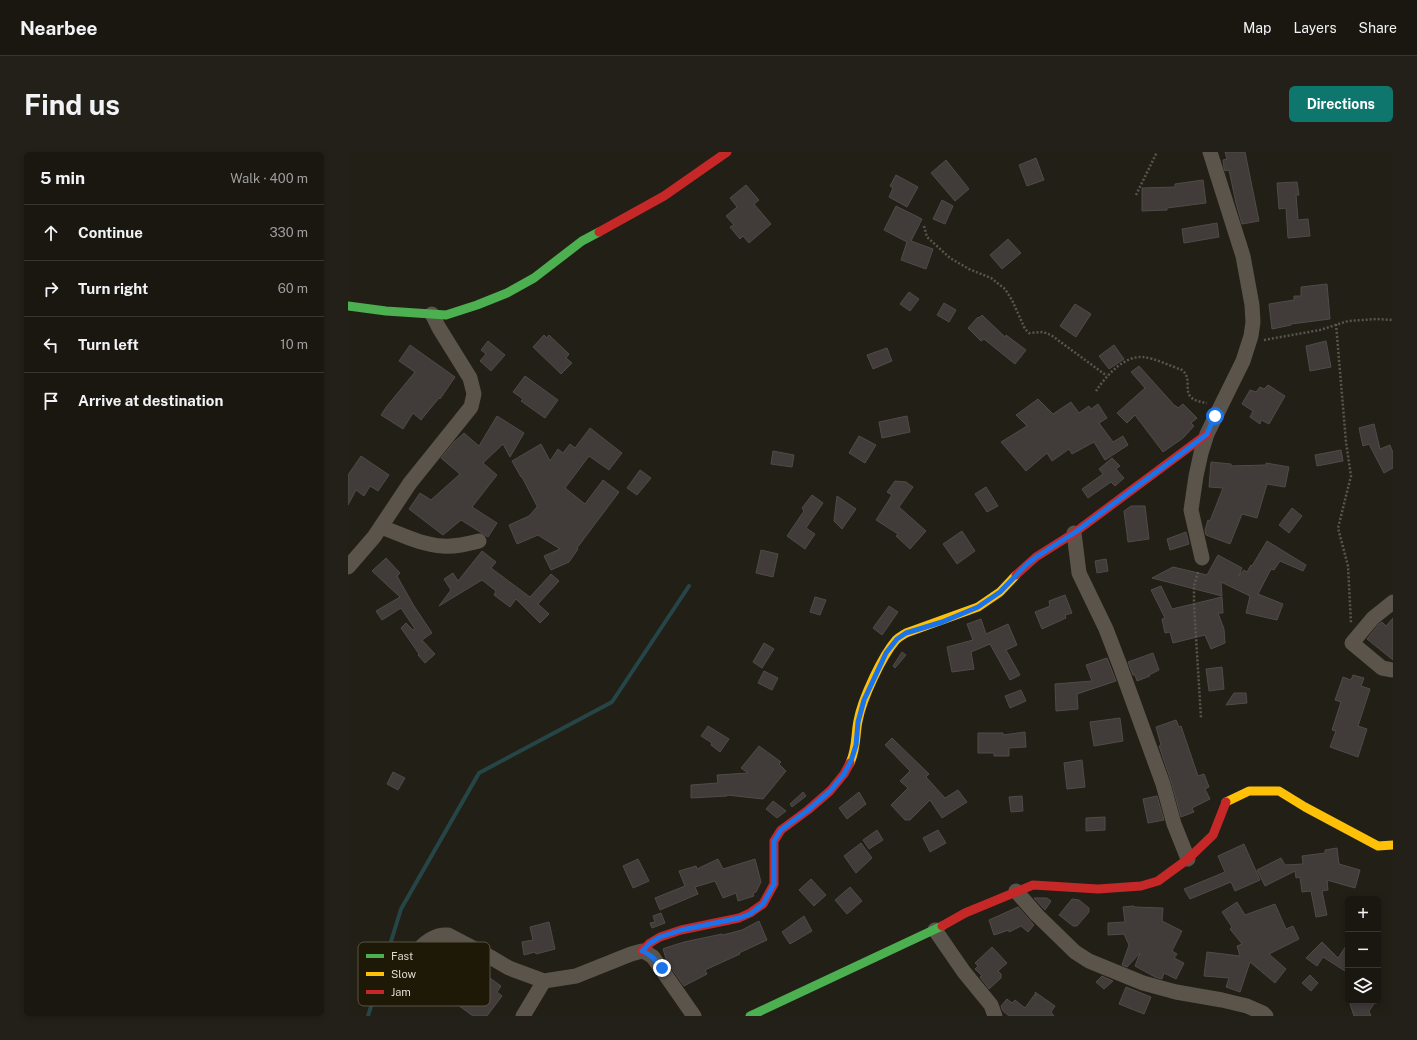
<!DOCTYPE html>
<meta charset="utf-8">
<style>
:root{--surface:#1a1710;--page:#232019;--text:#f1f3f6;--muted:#9f9f9f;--line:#383630;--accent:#0f766e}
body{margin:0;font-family:"Public Sans",sans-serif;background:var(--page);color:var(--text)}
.controls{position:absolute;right:12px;bottom:12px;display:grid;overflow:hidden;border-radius:6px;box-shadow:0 2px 6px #0003}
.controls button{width:36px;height:36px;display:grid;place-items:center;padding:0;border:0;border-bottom:1px solid var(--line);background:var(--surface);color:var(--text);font:20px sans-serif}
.stop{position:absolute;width:12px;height:12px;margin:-9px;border:3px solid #1a73e8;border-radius:50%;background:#fff}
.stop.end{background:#1a73e8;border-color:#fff;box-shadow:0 1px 4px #0008}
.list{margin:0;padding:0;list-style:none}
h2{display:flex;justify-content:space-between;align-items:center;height:52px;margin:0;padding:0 16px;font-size:17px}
h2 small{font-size:13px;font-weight:400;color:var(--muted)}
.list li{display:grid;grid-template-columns:26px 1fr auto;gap:12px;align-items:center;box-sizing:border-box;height:56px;padding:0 16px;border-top:1px solid var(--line)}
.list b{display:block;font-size:15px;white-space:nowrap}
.list em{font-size:13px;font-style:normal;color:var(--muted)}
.icon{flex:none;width:22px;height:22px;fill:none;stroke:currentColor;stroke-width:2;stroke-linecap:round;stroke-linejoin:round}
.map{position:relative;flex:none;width:1045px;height:864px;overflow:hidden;border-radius:6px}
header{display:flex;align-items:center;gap:24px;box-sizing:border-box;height:56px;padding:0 20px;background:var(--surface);border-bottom:1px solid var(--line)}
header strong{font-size:19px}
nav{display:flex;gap:22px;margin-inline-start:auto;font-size:14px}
.intro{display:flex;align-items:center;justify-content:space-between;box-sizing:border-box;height:96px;padding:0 24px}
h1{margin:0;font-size:28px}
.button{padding:10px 18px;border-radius:6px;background:var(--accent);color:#fff;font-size:14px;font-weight:700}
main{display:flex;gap:24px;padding:0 24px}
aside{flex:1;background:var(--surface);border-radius:6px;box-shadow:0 2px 6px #0003}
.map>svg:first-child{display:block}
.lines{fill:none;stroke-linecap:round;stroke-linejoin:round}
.stream{stroke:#264546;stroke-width:4}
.building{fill:#413b3a;stroke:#504b48}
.path{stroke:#5a554e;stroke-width:2.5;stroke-dasharray:2 2;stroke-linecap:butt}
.street{stroke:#5a544b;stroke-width:15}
.fast{stroke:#4caf50;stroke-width:9}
.slow{stroke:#ffc107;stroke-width:9}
.jam{stroke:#c62828;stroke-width:9}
.route{stroke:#1a73e8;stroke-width:5}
.key{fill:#1e1907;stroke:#585343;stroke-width:1}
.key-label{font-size:11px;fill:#dedbd0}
</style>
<header>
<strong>Nearbee</strong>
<nav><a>Map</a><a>Layers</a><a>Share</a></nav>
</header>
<div class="intro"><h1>Find us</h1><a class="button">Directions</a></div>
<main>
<aside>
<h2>5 min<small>Walk · 400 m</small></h2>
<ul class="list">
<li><svg class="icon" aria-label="ahead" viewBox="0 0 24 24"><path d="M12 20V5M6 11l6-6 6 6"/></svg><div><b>Continue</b></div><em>330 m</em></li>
<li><svg class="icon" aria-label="right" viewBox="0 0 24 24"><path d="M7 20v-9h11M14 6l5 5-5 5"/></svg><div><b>Turn right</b></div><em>60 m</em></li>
<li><svg class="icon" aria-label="left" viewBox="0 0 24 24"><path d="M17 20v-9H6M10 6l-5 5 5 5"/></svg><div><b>Turn left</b></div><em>10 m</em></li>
<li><svg class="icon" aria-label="arrive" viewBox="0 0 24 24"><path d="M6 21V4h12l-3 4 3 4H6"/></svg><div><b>Arrive at destination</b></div></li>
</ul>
</aside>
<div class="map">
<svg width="1045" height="864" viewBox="0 0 1045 864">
<rect width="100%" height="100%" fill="#221f16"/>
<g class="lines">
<path class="stream" d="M20 864 53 757 131 621 264 550 341 434"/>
</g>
<path class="building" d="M877 0H897L911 69 894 72 888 51 881 18 877 19 876 16 875 8 879 7Z
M688 6 696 28 679 34 671 13Z
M598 8 621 37 607 49 583 21Z
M548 23 570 35 559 55 541 45 545 36 542 34Z
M855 28 858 51 819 56V58L794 59V36L827 35V32Z
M949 30 951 43H948L950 68 960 67 962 84 940 86 938 56 931 57 929 31Z
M398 33 411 48 406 52 423 72 401 91 395 84 392 87 382 75 386 73 378 64 389 55 382 46Z
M594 48 605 54 597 72 585 67Z
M548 54 574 67 563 89 585 97 578 117 553 108 559 90 536 78Z
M869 71 871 85 836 91 834 77Z
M660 87 673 101 654 117 642 103Z
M979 132 982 167 943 172V173L924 177 921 152 946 148V144H953V135Z
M561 140 571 147 562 159 552 152Z
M596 151 608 158 601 170 589 163Z
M727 152 743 162 728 185 712 174Z
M634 163 657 185 658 183 678 198 667 212 636 187 633 189 620 176 630 165 631 166Z
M196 183 199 186 201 183 221 202 218 206 224 211 213 222 185 195Z
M140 189 157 203 143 219 132 209 138 202 133 198Z
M978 189 983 215 962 219 958 194Z
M62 193 107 225 92 247 91 246 73 268 65 261 55 277 33 263 39 254 67 220 51 209Z
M766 193 776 207 761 217 751 204Z
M539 196 544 209 525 217 519 203Z
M791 214 827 254H828L830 256 835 252 849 266 843 271 846 274 835 286 815 300 787 263 779 271 769 261 797 236 783 220Z
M177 224 210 248 197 266 173 249 175 247 165 240Z
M920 233 937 244 921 272 913 268 912 272 902 265 905 259 894 252 902 238 908 240 912 235 916 237Z
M690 247 705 262 723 250 731 261 741 254 743 257 750 252 759 266 751 271 765 290 775 284 780 293 757 308 746 290 724 302 721 297 704 309 699 301 678 319 653 290 679 274 668 263Z
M149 264 176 281 162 305 155 292 135 311 149 323 124 355 149 371 140 385 113 368 95 383 61 357 72 341 83 348 112 322 93 306 106 290 116 281 131 294Z
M559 264 562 280 534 286 531 270Z
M1026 272 1032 297 1042 293 1045 301V316L1036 321 1021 292 1015 294 1011 276Z
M242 276 274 301 261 318 241 304 217 336 237 352 255 328 271 340 229 396 230 397 221 410 203 418 196 404 212 397 190 383 169 392 161 373 181 364 189 355 190 356 174 325H173L164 309 193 292 202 309 210 297 215 301 222 292 227 296Z
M511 284 528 293 517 311 501 301Z
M993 298 995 309 969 314 967 303Z
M425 299 446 303 444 315 423 312Z
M13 304 41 323 30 339 22 334 16 344 8 338 0 353V323Z
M764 306 772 314 768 317 776 326 767 334 763 330 740 346 734 337 755 322 751 317Z
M863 310 883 312V314L918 313V311L941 315 937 335 919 332 909 366 894 362 882 392 858 383 857 378 860 368 862 369 875 336 861 335Z
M292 318 303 326 289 343 279 336Z
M547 329 558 330 565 335 551 355 578 379 562 397 548 384 550 382 528 368 544 343 539 340Z
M638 335 650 354 639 360 627 342Z
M464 343 475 351 458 376 467 382 457 397 439 384 456 359 454 356Z
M489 344 508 357 494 377 486 369Z
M783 354H797L801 387 780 390 776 359Z
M944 356 954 364 941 381 931 373Z
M614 379 627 399 609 412 595 392Z
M838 380 841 392 822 398 819 387Z
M919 389 958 413 955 419 932 409 926 418 923 417 910 442 935 452 929 468 898 461 902 444 873 430 874 444 804 426 825 415 859 423 870 403 894 416 891 424 896 418 899 420 903 413 904 414Z
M413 398 430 402 425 425 408 421Z
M134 399 148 410 143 416 182 445 203 422 211 429 190 452 201 462 192 471 168 447 162 455 146 443 148 439 134 428 91 454 103 438 96 427 105 421 110 429Z
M38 406 52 421 49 424 66 454 84 481 74 488 87 502 77 511 70 503 71 502 53 476 58 471 65 478 67 477 53 456 34 468 28 459 52 445 24 419Z
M758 407 760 419 749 421 747 409Z
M813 434 824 457 874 445 875 461H870L876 477 877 491 863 497 857 483 825 491 822 480 817 481 814 467 817 466 803 438Z
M717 443 724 461 717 463 718 466 694 477 687 460 702 454 701 449Z
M467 445 478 448 472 463 462 460Z
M541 454 550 460 534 483 525 476Z
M1045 466V508L1019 487 1031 472 1034 470 1038 474Z
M633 467 638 482 660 472 669 493 658 498 672 523 662 528 642 492 623 500 626 517 604 520 599 495 625 488 619 472Z
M416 491 426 497 414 516 405 510Z
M554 500 558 503 547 516 545 514Z
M805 501 811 518 801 523 802 524 789 529 787 523H785L780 510Z
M759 506 768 529 729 542 730 557 708 559 707 532 744 529 738 513Z
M874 515 876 537 861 539 858 517Z
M416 519 430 526 424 538 410 531Z
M1005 523 1016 526 1013 534 1022 537 1010 574 1019 577 1010 605 982 595 988 579 984 578 993 550 987 548 995 525 1003 528Z
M673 538 678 549 662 556 657 544Z
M886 541H898L899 551 878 553Z
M772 566 775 589 746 594 742 570Z
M828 568 831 575 833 574 850 624 856 622 861 635 857 637 862 647 844 656 846 660 833 665 823 629 811 594 813 593 808 575Z
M360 574 381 587 372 600 363 593 364 591 353 584Z
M677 580 678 595 661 596V604H646V601H630V581H655V583Z
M544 586 581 622 578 625 597 646 610 638 619 650 594 666 582 648 562 668H557L543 653 560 636 552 629 562 619 537 593Z
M411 594 433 610 431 612 438 619 415 647 379 643V644L343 646V633L370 631 369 623 400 621 393 616Z
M734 608 737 635 719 637 716 611Z
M45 620 57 626 50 638 39 632Z
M455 640 458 644 444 655 442 652Z
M511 640 518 652 499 667 491 656Z
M674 644 675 659 663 660 661 645Z
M809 644 816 668 800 671 795 647Z
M425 649 438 659 429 666 418 657Z
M757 665V678L738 679V666Z
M529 678 535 688 521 697 515 688Z
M590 678 598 691 582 700 575 686Z
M513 691 524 706 508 721 496 704Z
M896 692 912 728 887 739 883 730 842 747 836 737 877 720 870 704Z
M989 696 991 712 1012 718 1007 736 979 728 980 738 974 739 979 763 968 765 963 739 954 740 952 725 948 726 947 719 917 734 909 718 933 706 937 713 955 712 954 704 977 701V698Z
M290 707 301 729 285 736 275 714Z
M370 707 375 717 407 707 413 730 408 740 405 741 406 744 390 749 388 741 375 746 367 729 347 735 350 742 312 758 307 746 337 734 331 719 348 714 349 717Z
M463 727 478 743 466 754 451 738Z
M502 735 514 749 499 762 487 748Z
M686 746H699L703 749 697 758Z
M724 747 731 748 741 756V760L729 774H725L711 763Z
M889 750 897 763 927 752 938 777 945 774 951 787 921 802 938 817 927 831 902 810 892 840 878 835 881 826 856 824 859 800 892 804 889 794 894 792 882 777 884 775 874 760Z
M786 754V755L815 756 814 769 834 779 824 799 829 802 826 806 836 811 828 827 816 821 814 827 807 825 787 814 792 801 779 815 774 813 781 793 776 782 760 783V771L777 770 775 755Z
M670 755 686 773 680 780 673 774 661 780V778L646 783 641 768Z
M313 761 317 771 304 776 302 771 307 770 305 764Z
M456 764 464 779 442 792 434 780Z
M411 769 419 788 391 801 392 802 357 818 359 822 336 834 319 810 315 797 317 796 336 790 374 782 375 783 394 778Z
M201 770 207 797 188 802 187 800 176 803 174 790 185 788 182 775Z
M974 790 990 806 1000 791V821L975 805 969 814 958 806Z
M644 795 659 811 650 819 653 822V826L641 837 632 825 634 824 627 817 630 814 627 811Z
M128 816 153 834 149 840 154 844 139 864H125L110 853 115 846 109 841Z
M962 823 970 831 963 839 954 831Z
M754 824 765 829 756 837 748 830Z
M778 835 803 845 796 862 771 852Z
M687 840 707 854 703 860 706 864H661L655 859 653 854 659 847 664 851 667 848 677 856 687 842 688 844Z
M1011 849H1028L1021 859 1023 864H1006L1002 852Z"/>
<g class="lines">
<path class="path" d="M788 43 809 0
M576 74 579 85 602 106 621 117 643 126 657 137 664 148 677 177 681 181 695 180 703 183 759 224
M988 172 998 290 1003 324 990 376 1000 414 1003 471
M916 188 972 178 1000 169 1029 167 1045 168
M748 239C758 224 775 204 795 205 806 206 823 214 834 218 848 229 827 247 859 251
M850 420 846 434V453L853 566"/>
<path class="street" d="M33 375C53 382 73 393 95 394 107 395 119 392 131 389
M726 381 731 421 758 477 771 511 815 632 826 672 840 707
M854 406 843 358 848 324 853 301 859 282 895 209 903 184 905 170 904 153 895 104 862 0
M0 415 26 385 62 331 123 255 126 242 122 226 91 176 84 162
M1045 450 1025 466 1004 491 1034 516 1045 518
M668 739 689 763 727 800 741 809 795 831 828 840 874 848 899 854 915 861 918 864
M587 778 616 820 643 853 647 864
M70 798C78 789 88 782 100 783L144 806 161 816 196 829 228 824 283 802 294 799 299 801 305 805 346 864
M175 864 196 829"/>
<path class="fast" d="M0 154 38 159 98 163 129 153 159 141 186 126 234 89 251 80
M402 864 594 774"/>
<path class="slow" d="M502 611C509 596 507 584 510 569 514 547 534 504 548 488 551 485 555 483 558 481L630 455 652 440 668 423
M878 650 901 639H931L957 655 1030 694 1045 693"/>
<path class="jam" d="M251 80 316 44 379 0
M668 423 688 405 726 381 859 282
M594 774 617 761 685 733 750 737 793 734 810 729 840 707 865 683 878 650
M294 799 302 791 312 785 333 778 391 766 402 761 415 752 426 732V689L433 678 460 658 482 639 496 622 502 611"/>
</g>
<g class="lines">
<path class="route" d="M314 816C308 809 303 802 294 799L302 791 312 785 333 778 391 766 402 762 415 752 426 732V689L433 678 460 658 482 639 496 622 503 609 508 593 510 570 516 548 538 501 549 487 558 481 594 470 630 455 652 440 678 413 688 405 726 381 838 298 859 282 867 264"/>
</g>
<rect x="10" y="790" width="132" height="64" rx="6" class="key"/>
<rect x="18" y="802" width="18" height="4" fill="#4caf50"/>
<rect x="18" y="820" width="18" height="4" fill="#ffc107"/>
<rect x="18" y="838" width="18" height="4" fill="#c62828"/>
<g class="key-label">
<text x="43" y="808">Fast</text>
<text x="43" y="826">Slow</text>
<text x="43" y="844">Jam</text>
</g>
</svg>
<div class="controls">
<button>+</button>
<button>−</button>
<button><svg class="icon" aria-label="layers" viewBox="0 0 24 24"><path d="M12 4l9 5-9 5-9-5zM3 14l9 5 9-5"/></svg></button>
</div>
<div class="stop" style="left:867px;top:264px"></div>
<div class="stop end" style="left:314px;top:816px"></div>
</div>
</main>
